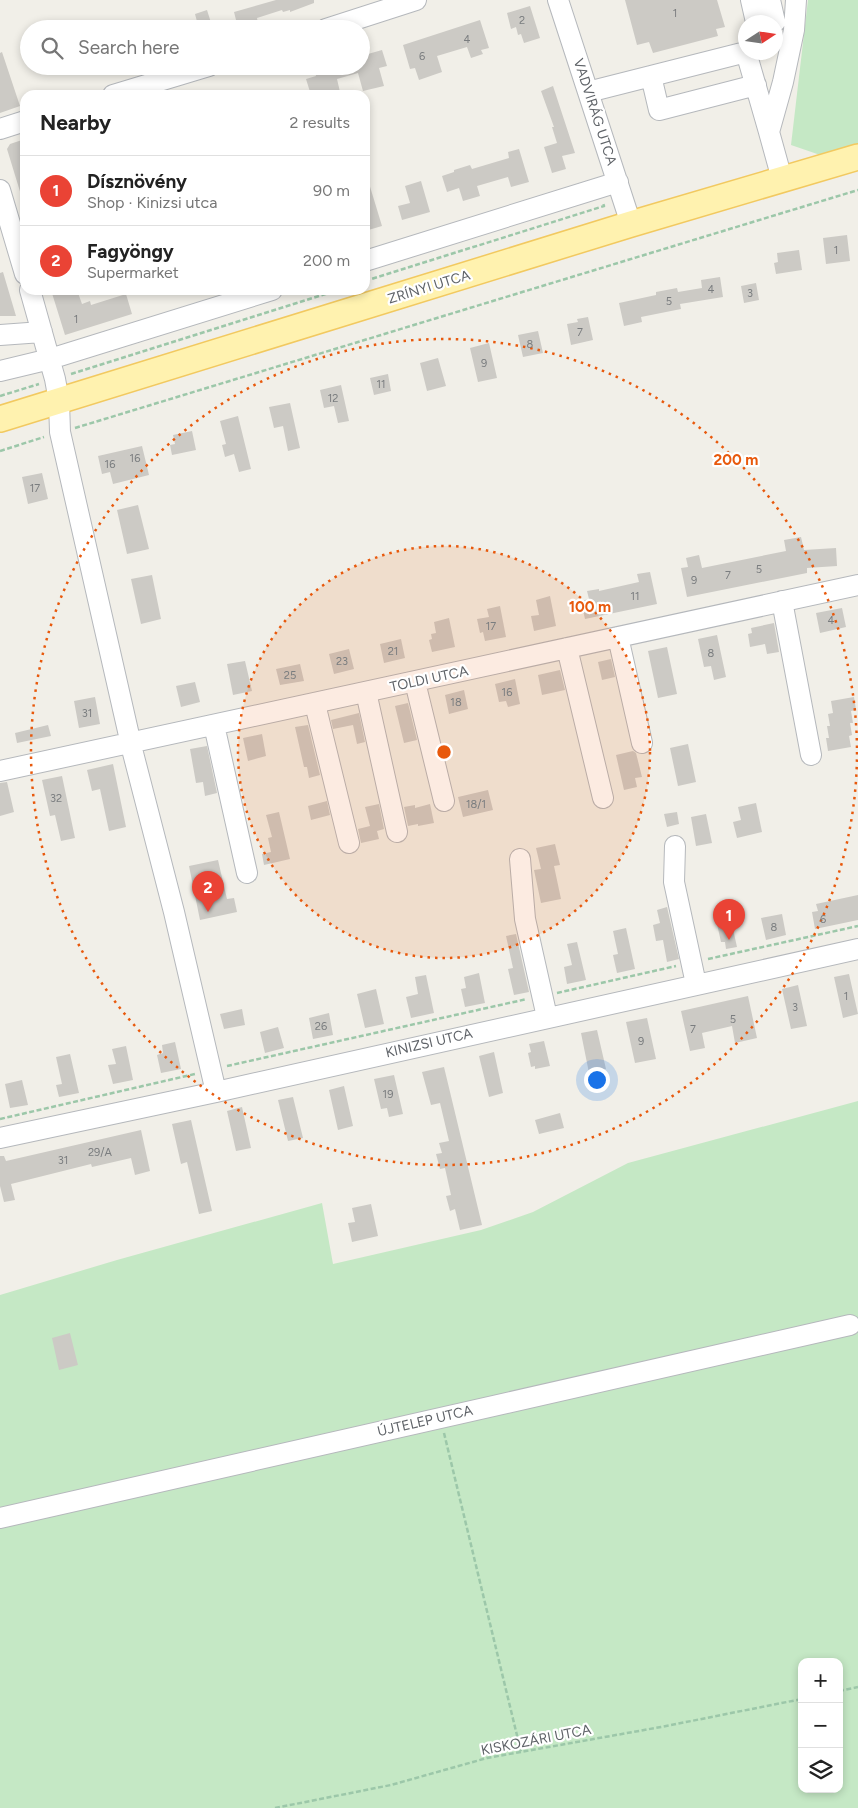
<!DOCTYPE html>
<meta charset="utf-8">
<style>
:root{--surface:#fff;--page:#f2f2f2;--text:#222;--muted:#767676;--line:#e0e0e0;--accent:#ea4335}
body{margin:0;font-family:Figtree,sans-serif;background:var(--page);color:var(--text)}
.controls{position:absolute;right:15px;bottom:15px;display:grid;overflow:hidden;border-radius:10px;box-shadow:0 2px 8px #0003}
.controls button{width:45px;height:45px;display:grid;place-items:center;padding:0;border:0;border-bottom:1px solid var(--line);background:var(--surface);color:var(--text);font:25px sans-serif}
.compass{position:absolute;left:738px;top:15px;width:45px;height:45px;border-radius:50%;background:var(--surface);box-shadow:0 2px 8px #0003;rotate:78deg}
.you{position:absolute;left:596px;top:1079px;width:18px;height:18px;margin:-12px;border:4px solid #fff;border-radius:50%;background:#1a73e8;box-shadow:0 0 0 8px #1a73e833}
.badge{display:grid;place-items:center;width:32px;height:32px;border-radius:50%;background:var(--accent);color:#fff;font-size:16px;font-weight:700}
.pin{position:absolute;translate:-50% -41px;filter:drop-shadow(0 1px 2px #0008)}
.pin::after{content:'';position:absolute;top:26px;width:18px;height:15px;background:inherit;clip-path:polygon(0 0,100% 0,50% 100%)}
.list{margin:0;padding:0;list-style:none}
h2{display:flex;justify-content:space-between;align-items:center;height:65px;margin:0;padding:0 20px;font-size:21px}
h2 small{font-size:16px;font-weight:400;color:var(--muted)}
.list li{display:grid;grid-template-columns:32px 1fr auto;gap:15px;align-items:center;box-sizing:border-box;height:70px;padding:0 20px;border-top:1px solid var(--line)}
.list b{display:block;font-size:19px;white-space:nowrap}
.list p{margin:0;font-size:16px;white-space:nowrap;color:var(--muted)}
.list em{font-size:16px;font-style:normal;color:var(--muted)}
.icon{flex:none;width:28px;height:28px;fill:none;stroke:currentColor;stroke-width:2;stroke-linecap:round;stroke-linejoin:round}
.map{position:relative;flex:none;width:858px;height:1808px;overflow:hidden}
.search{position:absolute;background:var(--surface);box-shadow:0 2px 8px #0003;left:20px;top:20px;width:350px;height:55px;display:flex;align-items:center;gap:12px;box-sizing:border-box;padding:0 18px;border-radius:28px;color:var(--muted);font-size:19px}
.panel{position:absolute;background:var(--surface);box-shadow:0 2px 8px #0003;left:20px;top:90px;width:350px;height:205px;border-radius:15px}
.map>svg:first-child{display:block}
.green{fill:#c5e8c5;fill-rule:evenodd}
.building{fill:#cccac5}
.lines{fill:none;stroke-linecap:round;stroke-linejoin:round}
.minor-casing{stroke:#b5b8bc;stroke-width:22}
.major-casing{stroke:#f2c960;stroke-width:28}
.path{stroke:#9cc7a9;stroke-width:2.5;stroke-dasharray:5 2.5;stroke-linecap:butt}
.minor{stroke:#fff;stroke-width:20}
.major{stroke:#fff2af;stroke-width:25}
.ring{fill:none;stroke:#e8590c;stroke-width:2.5;stroke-dasharray:2.5 5}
.labels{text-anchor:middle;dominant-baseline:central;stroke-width:4.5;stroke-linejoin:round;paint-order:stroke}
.number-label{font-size:11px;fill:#7a7d7f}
.street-label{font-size:14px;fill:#5f6368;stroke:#fff}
.centre{fill:#e8590c;stroke:#fff;stroke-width:2.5}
.ring-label{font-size:15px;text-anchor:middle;font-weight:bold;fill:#e8590c;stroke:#fff;stroke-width:4.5;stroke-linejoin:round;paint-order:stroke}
</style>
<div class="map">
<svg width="858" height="1808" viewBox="0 0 858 1808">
<rect width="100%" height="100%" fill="#f1efe8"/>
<path class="green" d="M808 0H858V150L826 157 791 145Z
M858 1101V1808H0V1295L117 1260 322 1203 333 1264 481 1230 533 1212 628 1163ZM802 1662H839V1789H802Z"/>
<path class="building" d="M276 0H314V3L290 12V10L283 12 282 10 257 18 258 23 238 28 234 12Z
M625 0H717L725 27 716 29 718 36 653 53 649 42 637 45Z
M530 6 540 38 524 43 521 34 518 35 516 27 511 29 507 13Z
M207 10 213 29H199L195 14Z
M480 20 489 48 481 50 483 54 471 58 467 47 437 56 442 72 419 80 415 68 410 69 403 45Z
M382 50 387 66 379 68 384 86 363 91 358 73 337 79 340 92 330 95H311L306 79 316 76 315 72 334 66H361V56Z
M2 52 20 106 0 113V53Z
M553 86 575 153 562 156 566 169 552 173 544 147 557 143 552 127H554L541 91Z
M25 139V197L22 198 7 149 10 144Z
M519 149 529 182 511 187 508 177 477 186 480 196 463 201 459 188 447 192 442 176 454 172V170L470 165 472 169 509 158 508 152Z
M365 180H368L382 226 365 231Z
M421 181 430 212 402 220 398 206 410 203 405 186Z
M847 235 850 261 826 264 823 238Z
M799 250 802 270 776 274 774 263 778 262 777 253Z
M3 272 16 316H0V273Z
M720 277 723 297 680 304 681 309 641 317 642 322 624 326 619 303 656 295V292L677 288 678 292 702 288 701 280Z
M756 283 759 300 744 303 741 286Z
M51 290H77L82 304 90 301 91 305 126 294 132 314 65 335Z
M588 317 593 340 571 345 567 324 578 322 577 319Z
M538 331 543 353 523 357 518 335Z
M489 343 497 378 478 382 470 348Z
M438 358 446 386 427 391 420 363Z
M388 374 391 391 374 395 370 378Z
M341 385 349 421 338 423 334 406 324 408 320 390Z
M290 403 300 448 288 451 283 426 274 428 269 407Z
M238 416 251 469 239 472 234 454 225 457 222 445 226 444 220 421Z
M192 431 196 450 172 455 170 445 175 444 173 435Z
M142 446 149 475 113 484 110 472 102 474 98 456Z
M42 473 48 499 28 504 22 477Z
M138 505 149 549 127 554 117 510Z
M801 537 804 550 836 548 837 566 807 568V573L687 597 681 568 688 567 686 558 699 555 702 568 786 551 784 540Z
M650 572 657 604 585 619 581 601 589 599 587 591 599 589V591L639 582 637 574Z
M152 575 161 619 141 624 131 579Z
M550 596 556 626 534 631 531 616 539 615 536 600Z
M500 606 506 637 485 641 483 632 480 633 477 619 489 617 487 609Z
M842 608 846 627 820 633 816 613Z
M449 618 455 647 432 652 429 640 432 639 431 634 436 633 434 622Z
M774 623 779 652 767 654 765 644 750 647 748 634 752 633 751 628Z
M717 635 726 677 714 680 711 666 704 667 698 639Z
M401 639 405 658 384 663 380 644Z
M667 647 677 694 658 698 648 651Z
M349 649 354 669 334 674 329 654Z
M611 659 615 677 602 680 598 662Z
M245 661 252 691 233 695 227 664Z
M300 664 304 681 280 685 276 669Z
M560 670 565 690 542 695 538 675Z
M515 679 520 704 508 707 506 701 499 702 495 684Z
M195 682 200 702 181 707 176 686Z
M464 690 468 709 449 714 445 695Z
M95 697 100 724 79 728 74 701Z
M854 697 856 710 851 711 853 723H850L852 735 849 736 851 747 828 751 826 738H829L827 726H830L828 714 833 713 831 701Z
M408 703 417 740 404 743 395 706Z
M359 713 365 742 357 744 353 725 333 729 331 720Z
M48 725 51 736 17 743 15 733Z
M308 725 320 775 309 778 307 767H304L295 727Z
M262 734 266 756 248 761 243 738Z
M688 744 696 782 678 786 670 748Z
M207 746 217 793 205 796 203 782 196 783 190 749Z
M633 751 636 753 642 777 635 778 637 787 624 790 616 755Z
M113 764 126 827 109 831 100 789 92 791 87 770Z
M62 776 75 838 61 841 55 815 50 816 42 780Z
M7 782 14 812 0 816V783Z
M488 790 493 810 463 817 458 797Z
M327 801 330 815 311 820 308 806Z
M756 803 762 832 737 838 733 822 741 820 738 807Z
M379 804 384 829 377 831 379 839 361 843 358 829 370 826 365 807Z
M430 804 434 823 418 826V824L408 826 404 807 415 805V808Z
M279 812 290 859 264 865 262 854 271 852 268 838 272 837 266 815Z
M677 812 679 824 667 827 664 814Z
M706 814 712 843 696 846 691 817Z
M555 844 560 865 554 866 561 899 541 903 534 870 541 869 536 848Z
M218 860 227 899 234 898 237 912 200 920 189 866Z
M858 895V920L815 929 812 912 818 911 816 904Z
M667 907 679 959 667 962 663 940 656 941 653 925 660 923 657 910Z
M782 914 786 935 766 940 761 918Z
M731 920 737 947 726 949 725 942H721L717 924Z
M626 928 635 969 617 973 613 955 618 954 613 931Z
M516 934 529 992 514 995 508 969 513 968 506 936Z
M577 942 586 980 567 984 564 967 572 965 567 944Z
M479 973 485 1003 465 1007 461 989 466 988 464 977Z
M849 974 858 1014 843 1018 834 977Z
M426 975 434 1013 411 1018 406 997 418 994 415 977Z
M798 985 807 1026 791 1029 782 989Z
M376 989 384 1024 365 1028 357 994Z
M748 996 757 1038 735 1043 732 1026 702 1033 705 1048 690 1051 681 1011Z
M242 1009 245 1025 224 1029 220 1014Z
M329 1013 333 1035 313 1039 309 1018Z
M647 1018 656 1059 635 1063 626 1022Z
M278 1027 284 1048 265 1053 260 1032Z
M597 1030 606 1069 589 1073 581 1033Z
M544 1041 550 1066 535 1069V1066L531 1067 528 1053 531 1052 529 1044Z
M175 1042 181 1069 161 1073 157 1055 163 1053 162 1045Z
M126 1046 133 1080 113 1084 108 1065 116 1064 112 1049Z
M494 1052 503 1093 489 1097 479 1056Z
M70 1054 79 1093 59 1097 56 1085 62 1084 56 1057Z
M444 1067 482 1225 460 1230 455 1209 450 1211 446 1196 451 1195 445 1168 440 1169 436 1154 442 1153 439 1143 449 1141 440 1103 431 1105 422 1072Z
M394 1075 403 1114 389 1117 387 1108 381 1109 374 1079Z
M22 1080 28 1105 10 1108 5 1084Z
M344 1086 353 1126 338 1130 329 1090Z
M293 1097 303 1138 288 1141 278 1100Z
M242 1107 251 1148 236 1151 227 1111Z
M560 1113 564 1128 539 1134 535 1120Z
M191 1120 212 1211 199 1214 187 1162 181 1164 172 1124Z
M141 1130 150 1171 135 1175 131 1158 92 1167 91 1164 11 1184 15 1200 4 1202 0 1186V1156H4L6 1161Z
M371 1204 378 1236 352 1242 348 1223 355 1222 352 1208Z
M70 1333 78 1365 59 1370 52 1338Z"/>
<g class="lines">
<g class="minor-casing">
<path id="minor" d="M558 0 631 224
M751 0 756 22
M770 0 775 22
M326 29 416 0
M746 52 769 132
M651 76 659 110 756 85
M588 92 746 52
M113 95 209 66
M0 129 25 121
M782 179 769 132 783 82 794 30 796 0
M0 190 25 274
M365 261 618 182
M30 290 55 379 59 401 60 432 133 753 174 912 216 1092
M0 335 42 332
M0 371 50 359 272 290
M782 601 811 755
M618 637 642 743
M567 648 603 798
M415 682 444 801
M366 692 397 832
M315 704 349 843
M214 725 247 873
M0 771 858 585
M675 846 674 882 696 984
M520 859 525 919 547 1017
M0 1138 216 1092 858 949
M0 1518 850 1325"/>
</g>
<g class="major-casing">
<path id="major" d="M0 419 631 224 858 157"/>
</g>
<path class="path" d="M365 281 604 206 603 203
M71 374 338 290
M0 396 39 384
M75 428 858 190
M0 451 44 437
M708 959 858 926
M557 993 676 966
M227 1066 527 999
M0 1119 195 1074
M444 1433 521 1752
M839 1691 858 1687
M275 1808 391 1785 487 1758 661 1727 802 1699"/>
<use href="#minor" class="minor"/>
<use href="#major" class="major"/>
</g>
<circle cx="444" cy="752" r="206" fill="#e8590c" fill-opacity=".12"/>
<g class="ring">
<circle cx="444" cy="752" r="206"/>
<circle cx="444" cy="752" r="413"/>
</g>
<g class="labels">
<g class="number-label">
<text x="675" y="13">1</text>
<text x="522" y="20">2</text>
<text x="467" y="39">4</text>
<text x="422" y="56">6</text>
<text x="836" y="250">1</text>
<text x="711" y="289">4</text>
<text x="750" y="293">3</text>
<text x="669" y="301">5</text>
<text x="76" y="319">1</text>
<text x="580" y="332">7</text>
<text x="530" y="344">8</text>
<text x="484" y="363">9</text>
<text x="381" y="384">11</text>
<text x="333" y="398">12</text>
<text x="135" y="458">16</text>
<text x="110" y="464">16</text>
<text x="35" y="488">17</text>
<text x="759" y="569">5</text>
<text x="728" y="575">7</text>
<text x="694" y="580">9</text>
<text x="635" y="596">11</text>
<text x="831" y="620">4</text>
<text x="491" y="626">17</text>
<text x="393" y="651">21</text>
<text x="711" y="653">8</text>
<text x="342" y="661">23</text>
<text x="290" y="675">25</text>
<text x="507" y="692">16</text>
<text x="456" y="702">18</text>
<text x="87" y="713">31</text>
<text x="56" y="798">32</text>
<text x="476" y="804">18/1</text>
<text x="823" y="919">6</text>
<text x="774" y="927">8</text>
<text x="846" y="996">1</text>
<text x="795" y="1007">3</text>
<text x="733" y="1019">5</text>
<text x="321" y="1026">26</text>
<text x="693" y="1029">7</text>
<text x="641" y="1041">9</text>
<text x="388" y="1094">19</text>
<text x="100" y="1152">29/A</text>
<text x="63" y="1160">31</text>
</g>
<g class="street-label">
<text transform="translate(595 112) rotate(72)">VADVIRÁG UTCA</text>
<text transform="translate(429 287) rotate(-17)">ZRÍNYI UTCA</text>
<text transform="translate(429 679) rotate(-12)">TOLDI UTCA</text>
<text transform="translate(429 1043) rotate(-13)">KINIZSI UTCA</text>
<text transform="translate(425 1421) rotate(-13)">ÚJTELEP UTCA</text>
<text transform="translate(536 1740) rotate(-11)">KISKOZÁRI UTCA</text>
</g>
</g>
<circle cx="444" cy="752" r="8" class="centre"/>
<g class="ring-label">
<text x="736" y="465">200 m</text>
<text x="590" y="612">100 m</text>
</g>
</svg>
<div class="controls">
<button>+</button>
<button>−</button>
<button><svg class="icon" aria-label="layers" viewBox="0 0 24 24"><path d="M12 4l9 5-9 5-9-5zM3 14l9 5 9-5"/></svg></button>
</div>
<svg class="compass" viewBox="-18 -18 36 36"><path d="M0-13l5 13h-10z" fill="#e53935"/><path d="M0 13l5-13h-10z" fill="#767676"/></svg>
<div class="you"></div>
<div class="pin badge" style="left:729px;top:940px">1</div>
<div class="pin badge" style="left:208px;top:912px">2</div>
<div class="search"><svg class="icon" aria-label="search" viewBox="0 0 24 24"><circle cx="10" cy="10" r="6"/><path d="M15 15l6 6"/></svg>Search here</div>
<section class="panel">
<h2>Nearby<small>2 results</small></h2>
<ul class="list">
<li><span class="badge">1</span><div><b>Dísznövény</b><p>Shop · Kinizsi utca</p></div><em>90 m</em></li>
<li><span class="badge">2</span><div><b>Fagyöngy</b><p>Supermarket</p></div><em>200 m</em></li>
</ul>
</section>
</div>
